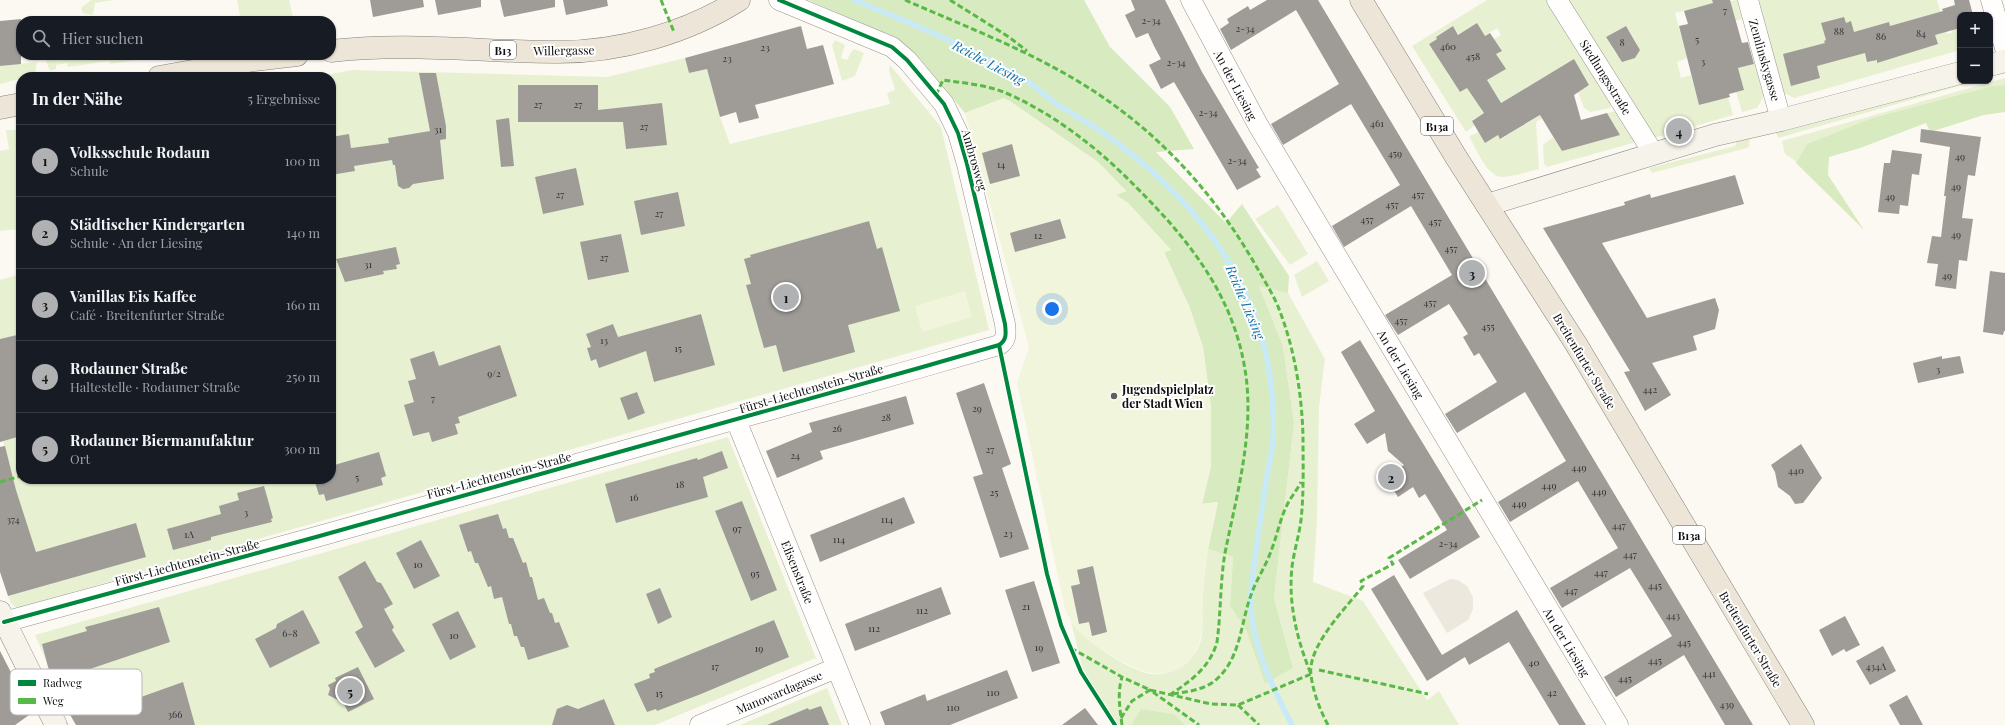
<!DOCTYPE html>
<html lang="de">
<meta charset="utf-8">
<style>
:root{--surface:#171b24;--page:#242831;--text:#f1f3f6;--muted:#9ea1a6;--line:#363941;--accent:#b0b1b2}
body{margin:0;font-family:"Playfair Display",serif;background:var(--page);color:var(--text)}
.controls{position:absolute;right:12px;top:12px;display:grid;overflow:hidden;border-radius:8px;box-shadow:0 1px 3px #0004}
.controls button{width:36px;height:36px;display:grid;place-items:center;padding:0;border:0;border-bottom:1px solid var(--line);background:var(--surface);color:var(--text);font:20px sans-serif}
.you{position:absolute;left:1052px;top:309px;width:14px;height:14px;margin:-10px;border:3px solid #fff;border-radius:50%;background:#1a73e8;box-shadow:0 0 0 6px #1a73e833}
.badge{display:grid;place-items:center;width:26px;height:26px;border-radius:50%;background:var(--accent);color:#111;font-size:13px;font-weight:700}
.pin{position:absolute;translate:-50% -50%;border:2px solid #fff;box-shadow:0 1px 4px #0006}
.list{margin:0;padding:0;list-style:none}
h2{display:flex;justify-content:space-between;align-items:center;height:52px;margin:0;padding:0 16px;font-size:17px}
h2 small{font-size:13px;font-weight:400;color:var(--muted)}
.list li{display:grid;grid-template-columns:26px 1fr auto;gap:12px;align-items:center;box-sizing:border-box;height:72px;padding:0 16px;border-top:1px solid var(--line)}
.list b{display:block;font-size:15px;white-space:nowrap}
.list p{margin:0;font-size:13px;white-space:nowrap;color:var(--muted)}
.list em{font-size:13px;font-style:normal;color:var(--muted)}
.icon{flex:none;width:22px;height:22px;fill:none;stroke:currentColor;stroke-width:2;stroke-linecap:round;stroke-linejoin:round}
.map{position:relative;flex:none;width:2005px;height:725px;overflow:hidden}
.search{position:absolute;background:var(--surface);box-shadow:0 1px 3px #0004;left:16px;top:16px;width:320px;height:44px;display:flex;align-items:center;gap:10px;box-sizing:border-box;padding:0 14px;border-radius:16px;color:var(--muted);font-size:15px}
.panel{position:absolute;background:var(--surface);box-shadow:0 1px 3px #0004;left:16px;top:72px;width:320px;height:412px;border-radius:16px}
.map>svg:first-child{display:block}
.green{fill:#e7f1d2;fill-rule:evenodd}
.forest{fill:#d8eabf}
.pitch{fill:#f0f5db}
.plaza{fill:#ece8de}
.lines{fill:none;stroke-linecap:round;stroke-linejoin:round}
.stream{stroke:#c8eaf7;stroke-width:5.5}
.building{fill:#9f9c98}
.street-casing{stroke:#959491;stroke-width:21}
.secondary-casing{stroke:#8c8a87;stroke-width:23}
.primary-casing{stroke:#82817e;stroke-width:23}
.street{stroke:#fffefd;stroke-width:20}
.secondary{stroke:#f5f3ea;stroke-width:22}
.primary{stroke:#ede6d8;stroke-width:22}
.quiet{stroke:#58b947;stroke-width:3;stroke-dasharray:6 3;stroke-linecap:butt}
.cycleway-casing{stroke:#fff;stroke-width:6}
.cycleway{stroke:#00873e;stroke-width:4}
.poi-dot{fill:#61605e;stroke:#fff;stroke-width:1.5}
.labels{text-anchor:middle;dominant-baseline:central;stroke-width:4;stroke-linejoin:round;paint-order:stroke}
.number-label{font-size:10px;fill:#323230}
.shield{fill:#fff;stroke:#565656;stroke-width:1}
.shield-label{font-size:11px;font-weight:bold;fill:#0e0e0e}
.street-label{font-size:12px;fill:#0e0e0e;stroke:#fff}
.poi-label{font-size:12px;font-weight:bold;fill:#0e0e0e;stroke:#fff;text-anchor:start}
.water-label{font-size:13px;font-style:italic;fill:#1270a6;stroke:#fff}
.key{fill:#fff;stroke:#b7b7b7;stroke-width:1}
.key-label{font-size:11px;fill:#0e0e0e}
</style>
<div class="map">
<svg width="2005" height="725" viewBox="0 0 2005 725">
<rect width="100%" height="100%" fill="#fcf9f2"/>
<path class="green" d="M91 0H114L95 3 93 15 83 13 81 8Z
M237 0H289L294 21H241Z
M1487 0H1549L1613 102 1610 108 1590 112 1584 108 1578 92 1589 85 1574 60 1472 120 1475 125 1466 132 1412 46ZM1453 26 1467 47 1497 28 1501 35 1494 39 1501 51 1496 54 1505 69 1494 76 1482 58C1468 67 1474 83 1460 92L1447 73 1450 71 1429 44 1437 39 1436 37Z
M1568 0H1712L1713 4 1737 0 1742 19 1708 28 1709 13 1707 5 1675 13 1687 58 1677 62 1681 78 1691 75 1699 105 1728 97 1733 115 1654 138ZM1626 26C1631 35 1644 49 1635 58L1616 54 1606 37Z
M1759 0H1937L1947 34 1952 33V30L1960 28V50L1794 98 1784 93Z
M835 40 845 45 841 58 847 60 851 52 854 49 864 53 855 76 842 81 832 45Z
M55 55H162V56L110 64 109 61 68 67 67 63 56 65V69L50 71 44 56Z
M685 58 689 73 707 69 720 117 730 144 890 104 887 93 895 90 889 70 890 65 941 127 989 330 17 608 11 604 8 596 145 557 36 552 16 490 3 441 21 436V479H331V77H315L353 70 607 77Z
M37 62 35 75 0 84V66Z
M1755 64 1764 96 1757 108 1742 112 1736 92 1744 90 1738 68Z
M2005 78V85L1992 86 1872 118 1807 144 1797 162 1785 154 1782 141Z
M1960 81H1977L1778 138 1776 133Z
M1558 105 1559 108 1536 122 1539 169C1527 172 1513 177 1502 177 1486 176 1476 148 1469 136L1479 132 1485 142 1498 135 1501 139Z
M1618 111 1634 141 1633 143 1547 167 1544 164 1543 145 1553 137 1562 151 1620 135 1607 113Z
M6 130H21V229L0 231V151L9 149Z
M1750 138 1749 147 1747 148 1652 173 1649 168 1735 146 1738 139Z
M1278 205 1308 254 1290 265 1255 219Z
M1317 261 1329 281 1302 297 1294 275Z
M21 274V334L0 339V280Z
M1259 286 1288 293 1325 359 1319 407 1317 521 1313 582 1363 601 1427 700 1439 691 1459 725H1185L1174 714 1141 709 1131 725H1118L1095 692 1082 666 1071 622C1086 642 1123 666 1146 673 1166 679 1192 665 1199 646 1204 634 1202 620 1202 607 1203 588 1205 568 1208 549L1233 557 1230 606 1246 630 1265 684 1293 668 1274 598 1294 423 1283 346Z
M728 437 816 658 655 725H76L53 685 56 684 35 635Z
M827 688 842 725H740Z"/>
<path class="forest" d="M808 0H1084L1110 47 1170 107 1194 149 1156 152 1226 223 1242 204 1289 276 1288 293 1259 286 1283 346 1294 423 1274 598 1293 668 1265 684 1246 630 1230 606 1233 557 1208 549 1218 502 1202 504 1211 466V408L1203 347 1189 306 1164 252 1171 250 1128 203 1116 195 1126 191 1098 162 1011 102 1004 98 965 113 920 59 897 39Z
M2005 85V112L1984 115 1930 132 1926 123 1860 148 1829 157 1828 175 1864 230 1796 163 1807 144 1872 118 1992 86Z
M1141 709 1174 714 1185 725H1131Z"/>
<path class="pitch" d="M1004 98 1098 162 1126 191 1116 195 1128 203 1171 250 1164 252 1189 306 1203 347 1211 408V466L1202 504 1218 502C1213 527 1207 551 1204 577 1200 609 1212 657 1174 671 1157 677 1143 672 1127 664 1101 650 1077 638 1065 609L1017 383 1029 347 965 113Z
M965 291 972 317 922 332 915 306Z"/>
<path class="plaza" d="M1450 579 1458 580 1467 586 1473 597V609L1468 620 1447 633 1423 593Z"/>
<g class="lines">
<path class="stream" d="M854 0C911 23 969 47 1022 78 1036 86 1047 98 1060 106 1079 118 1099 128 1116 142 1215 216 1279 313 1273 440 1272 454 1268 468 1266 482 1262 510 1257 539 1254 567 1252 581 1250 596 1251 610 1255 652 1273 688 1292 725"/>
</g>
<path class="building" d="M370 0H423L424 7 373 17Z
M435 0H481V7L438 15Z
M500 0H555V7L504 17Z
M563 0H607L608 6 566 15Z
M1131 0H1165L1202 72 1259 168 1256 169 1261 177 1237 190 1174 82 1161 89 1149 65 1161 59 1154 46 1148 33 1136 38 1125 15 1135 10Z
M1267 0H1318L1753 725H1725L1684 655 1616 697 1604 677 1672 636 1630 568 1562 608 1550 588 1618 548 1578 481 1510 522 1498 502 1566 461 1525 392 1457 433 1445 414 1497 382 1479 353 1474 356 1463 337 1468 334 1449 304 1398 335 1385 315 1452 275 1411 206 1344 247 1332 226 1400 185 1351 104 1283 145 1271 124 1339 84 1296 10 1231 50 1220 29 1229 23 1227 19 1248 6 1250 10Z
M1712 0H1730L1742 43 1748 42 1754 64 1738 68 1744 90 1729 94 1730 97 1699 105 1679 26 1688 24 1684 11 1713 3Z
M1954 0H1969L1973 15H1960V28L1935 35 1938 44 1877 63V60L1867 62 1865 53 1817 66 1820 78 1791 86 1783 54 1825 43 1824 41 1826 40 1821 23 1844 17 1846 23 1851 21 1854 32 1889 22 1890 26 1943 11 1942 9 1955 5Z
M21 19V64L0 66V21Z
M1477 23 1485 36 1490 33 1502 51 1496 54 1506 69 1487 80 1501 103 1574 59 1589 85 1574 95 1581 120 1607 113 1620 135 1562 151 1540 115 1500 139 1498 135 1485 143 1472 121 1484 113 1467 88 1460 92 1429 44 1437 39 1436 37 1453 26 1458 35Z
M801 26 807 49 823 45 834 84 755 105 759 118 739 123 736 112 720 117 707 69 689 73 685 58Z
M1626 26 1640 50 1635 58 1622 62 1606 37Z
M419 73H436L446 126V139L440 140 444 179 413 184 409 188 403 189 398 186 395 165H393L392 160 354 166 355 171 331 175V137L349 134 351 148 389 143 388 138 430 131Z
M518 85H598V110L662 103 667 145 626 149 623 122H518Z
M509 118 514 166 501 167 496 120Z
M1921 129 1981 137 1975 176 1968 175 1962 218 1973 219 1967 261 1959 260 1956 289 1935 286 1938 264 1927 263 1932 236 1941 237 1946 196H1944L1950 147 1920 142Z
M1012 144 1020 176 990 184 982 153Z
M1892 150 1922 154 1919 175 1912 174 1908 206 1900 205 1899 214 1878 212 1884 163H1890Z
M576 168 584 205 543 214 535 177Z
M1735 175 1744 204 1602 243 1647 318 1715 298 1719 310 1715 329 1693 336 1697 350 1652 363 1671 395 1645 411 1624 372 1630 371 1543 228 1625 205 1624 202 1650 194 1651 198Z
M678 192 685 226 641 235 634 201Z
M1060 219 1066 238 1015 252 1010 233Z
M869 221 877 249 882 247 900 311 848 325 855 352 783 372 776 345 764 348 746 285 751 284 744 259 751 257 750 255Z
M621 234 629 272 588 280 580 242Z
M396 247 400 264 396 265 397 269 383 271 384 274 345 282 336 259Z
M1990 271 2005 273V331H2004L2003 335 1983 332Z
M701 314 715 365 654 382 646 351 599 368 596 359 591 361 587 348 591 347 586 334 613 324 618 337Z
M21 334V436L0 442V339Z
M1360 340 1480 537 1410 579 1398 560 1447 530 1425 494 1419 498 1413 487 1398 497 1385 476 1404 465 1388 451 1385 433 1367 444 1354 424 1375 411 1341 352Z
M500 345 517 396 458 417 460 423 455 424 458 434 432 442 429 432 413 436 404 405 414 402 408 381 416 379 410 359 434 351 439 366Z
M1942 356V359L1960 356 1964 373 1918 383 1913 363Z
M984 383 1011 464 1002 468 1029 549 1000 558 973 477 983 474 956 393Z
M637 392 645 413 628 420 620 398Z
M906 396 914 424 820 451 823 459 777 478 766 451 812 432 809 423Z
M1801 444 1822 478 1803 503 1795 504 1790 496 1778 487 1775 472 1771 465Z
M5 446 16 490 36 552 136 523 146 557 8 596 0 572V447Z
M722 451 728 468 703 477 708 497 616 523 605 484 697 458 698 460Z
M379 452 386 476 381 478 383 485 326 501 324 494 319 495 314 479H331V466Z
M264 486 273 518 271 519 272 522 211 537V540L173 550 167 529 221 514 219 506 239 500 237 493Z
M904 497 915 523 820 562 810 535Z
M742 501 777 590 751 601 715 511Z
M498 514 503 529 506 528 509 538H513L523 563 526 562 530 577H532L538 600 544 598 550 613H552L555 623 559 622 569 647 528 660 524 647H521L517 636H514L511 624H509L502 597 494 599 491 586 488 587 478 563H475L471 551 468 552 459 525Z
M421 540 440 576 414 589 396 553Z
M365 561 377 582 381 583 393 604 384 609 394 627 392 630 405 651 375 668 355 632 363 627 338 577Z
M1093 566 1107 632 1092 636 1089 622 1079 624 1071 586 1080 584 1077 570Z
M1394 575 1442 655 1517 610 1586 725H1559L1509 642 1469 665 1465 657 1427 681 1371 589Z
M1034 581 1060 663 1032 672 1005 590Z
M941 587 951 614 855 651 845 624Z
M660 588 672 617 658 624 646 594Z
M159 607 170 642 90 669 113 707 183 682 195 725H76L53 685 56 684 48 667 42 644 87 631 85 627 93 625Z
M303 610 320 643 270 668 255 639 276 628 277 624Z
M458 611 476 647 450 660 432 624Z
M1845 616 1860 645 1846 652 1844 649 1832 656 1819 630Z
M774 620 789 657 701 694 657 711 656 709 647 712 634 684 650 678 649 674 655 672 654 669Z
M1883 646 1896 671 1870 685 1856 661Z
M0 651 32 713 15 725H0Z
M358 667 374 699 348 712 341 698 338 700 328 695 330 689 328 685 336 681 335 678Z
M1007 670 1018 698 950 725H885L880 712 925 694 927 701Z
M1907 695 1923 725H1900L1889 705Z
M604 699 615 725H552L557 709 567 705 578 709Z
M821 706 829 725H767L808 708 809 710Z
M1085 708 1098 725H1062Z"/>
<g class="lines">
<g class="street-casing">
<path id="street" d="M1191 0 1258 125 1618 725
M1557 0 1654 154
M1748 0 1781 120
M1991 0 2005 48
M736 420 860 725
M4 622 316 537 919 368 999 345C1007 340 1006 333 1005 324L967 164 958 133 944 104 907 60 892 47 779 0
M700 725 836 668"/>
</g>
<g class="secondary-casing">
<path id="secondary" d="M1990 65 2005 61
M1487 205 1715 135 1781 120 1960 73
M0 612 56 725"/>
</g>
<g class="primary-casing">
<path id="primary" d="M1361 0 1456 157 1576 344 1803 725
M331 51C407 42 482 52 558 52 620 52 687 33 739 0
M159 77 254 60 297 55
M0 108 21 104"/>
</g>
<use href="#street" class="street"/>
<use href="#secondary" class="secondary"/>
<use href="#primary" class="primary"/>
<path class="quiet" d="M661 0 674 32
M905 0C971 29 1041 55 1101 96 1166 140 1218 199 1256 266 1263 278 1271 291 1277 304 1294 345 1302 393 1303 437 1303 464 1304 493 1301 520 1299 536 1294 551 1292 567 1288 603 1297 640 1311 674
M950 0 1009 37 1027 51
M936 95 943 80C964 83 987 85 1006 93 1056 115 1099 149 1137 188 1193 244 1239 303 1247 385 1252 442 1236 498 1225 553 1220 582 1221 613 1217 642 1210 667 1192 680 1171 694
M0 482 21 476
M1071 648 1122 677 1150 690 1211 704 1238 705 1311 674
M1319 670 1428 694
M1173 694C1190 691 1207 690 1220 676 1241 654 1241 622 1251 595 1256 580 1266 566 1271 551 1277 536 1280 519 1287 505 1291 497 1297 490 1301 482
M1238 705 1259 725
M1121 718 1132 701 1150 690 1199 725
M1122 725C1120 708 1117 694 1122 677
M1328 725C1320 710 1313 692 1311 675 1307 646 1347 607 1363 586L1361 581 1393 564 1389 558 1482 500"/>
<g class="cycleway-casing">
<path id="cycleway" d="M999 345 1047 574 1061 625 1081 672 1115 725
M4 622 316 537 919 368 999 345C1007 340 1006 333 1005 324L967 164 958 133 944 104 907 60 892 47 779 0"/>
</g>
<use href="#cycleway" class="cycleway"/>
</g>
<circle class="poi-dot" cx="1114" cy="396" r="4"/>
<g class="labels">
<g class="number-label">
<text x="1725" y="10">7</text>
<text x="1151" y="20">2-34</text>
<text x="1245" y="28">2-34</text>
<text x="1839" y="31">88</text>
<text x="1921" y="33">84</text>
<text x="1881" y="36">86</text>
<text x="1697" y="39">5</text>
<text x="1622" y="42">8</text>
<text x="1448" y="46">460</text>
<text x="765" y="47">23</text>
<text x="1473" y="56">458</text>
<text x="727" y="58">23</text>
<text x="1703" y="61">3</text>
<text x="1176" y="62">2-34</text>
<text x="538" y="104">27</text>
<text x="578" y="104">27</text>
<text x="1208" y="112">2-34</text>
<text x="1377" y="123">461</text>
<text x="644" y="126">27</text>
<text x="438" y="129">31</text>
<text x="1395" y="153">459</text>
<text x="1960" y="156">49</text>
<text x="1237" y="160">2-34</text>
<text x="1001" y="164">14</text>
<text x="1956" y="186">49</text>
<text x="560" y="194">27</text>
<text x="1418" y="194">457</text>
<text x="1890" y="196">49</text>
<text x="1392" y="204">457</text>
<text x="659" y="213">27</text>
<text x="1367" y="219">457</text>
<text x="1435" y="221">457</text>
<text x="1956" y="234">49</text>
<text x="1038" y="235">12</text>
<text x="1451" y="248">457</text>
<text x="604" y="257">27</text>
<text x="368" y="264">31</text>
<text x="1947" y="275">49</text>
<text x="1430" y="302">457</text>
<text x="1401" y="320">457</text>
<text x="1488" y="326">455</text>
<text x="604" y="340">13</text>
<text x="678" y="348">15</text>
<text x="1938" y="369">3</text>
<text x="494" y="373">9/2</text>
<text x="1650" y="389">442</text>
<text x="433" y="398">7</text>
<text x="977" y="408">29</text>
<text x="886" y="417">28</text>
<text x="837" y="428">26</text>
<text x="990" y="449">27</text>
<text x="795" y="455">24</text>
<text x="1579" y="467">449</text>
<text x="1796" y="470">440</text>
<text x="357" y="477">5</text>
<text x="680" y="484">18</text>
<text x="1549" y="485">449</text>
<text x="1599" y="491">449</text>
<text x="994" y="492">25</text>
<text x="634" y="497">16</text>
<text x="1519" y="503">449</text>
<text x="246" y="512">3</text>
<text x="13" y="519">374</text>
<text x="887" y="519">114</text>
<text x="1619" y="525">447</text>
<text x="737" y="528">97</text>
<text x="1008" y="533">23</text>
<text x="189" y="534">1A</text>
<text x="839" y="539">114</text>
<text x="1448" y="543">2-34</text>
<text x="1630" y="554">447</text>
<text x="418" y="564">10</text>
<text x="1601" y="572">447</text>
<text x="755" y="573">95</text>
<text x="1655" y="585">445</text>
<text x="1571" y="590">447</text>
<text x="1026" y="606">21</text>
<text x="922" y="610">112</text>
<text x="1673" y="615">443</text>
<text x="874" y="628">112</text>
<text x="290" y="633">6-8</text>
<text x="454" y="635">10</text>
<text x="1684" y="642">445</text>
<text x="1039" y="647">19</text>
<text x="759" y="648">19</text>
<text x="1655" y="660">445</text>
<text x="1534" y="662">40</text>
<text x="715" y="666">17</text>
<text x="1876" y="666">434A</text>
<text x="1709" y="673">441</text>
<text x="1625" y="678">445</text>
<text x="993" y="692">110</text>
<text x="1552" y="692">42</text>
<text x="659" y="693">15</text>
<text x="1727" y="704">439</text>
<text x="953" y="707">110</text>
<text x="175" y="714">366</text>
</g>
<g class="shield">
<rect x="490" y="41" width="26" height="18" rx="3"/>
<rect x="1421" y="117" width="32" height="18" rx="3"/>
<rect x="1673" y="526" width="32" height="18" rx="3"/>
</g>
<g class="shield-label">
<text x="503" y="50">B13</text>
<text x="1437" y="126">B13a</text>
<text x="1689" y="535">B13a</text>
</g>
<g class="street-label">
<text transform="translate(564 50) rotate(-1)">Willergasse</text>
<text transform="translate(1765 60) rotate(74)">Zemlinskygasse</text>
<text transform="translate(1606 77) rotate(58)">Siedlungsstraße</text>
<text transform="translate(1236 85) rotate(62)">An der Liesing</text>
<text transform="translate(975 160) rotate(74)">Ambrosweg</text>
<text transform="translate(1585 361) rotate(59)">Breitenfurter Straße</text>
<text transform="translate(1401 364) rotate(59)">An der Liesing</text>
<text transform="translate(811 388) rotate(-16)">Fürst-Liechtenstein-Straße</text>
<text transform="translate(499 475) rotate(-15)">Fürst-Liechtenstein-Straße</text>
<text transform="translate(187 562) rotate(-15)">Fürst-Liechtenstein-Straße</text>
<text transform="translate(798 572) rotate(68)">Elisenstraße</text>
<text transform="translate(1751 639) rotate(59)">Breitenfurter Straße</text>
<text transform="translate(1567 642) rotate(59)">An der Liesing</text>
<text transform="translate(779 692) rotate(-23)">Manowardagasse</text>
</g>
<g class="poi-label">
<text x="1122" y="389">Jugendspielplatz<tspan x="1122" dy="14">der Stadt Wien</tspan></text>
</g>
<g class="water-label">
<text transform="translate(989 62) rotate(28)">Reiche Liesing</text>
<text transform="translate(1246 302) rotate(67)">Reiche Liesing</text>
</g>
</g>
<rect x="10" y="669" width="132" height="46" rx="6" class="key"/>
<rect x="18" y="680" width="18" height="6" fill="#00873e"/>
<rect x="18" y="698" width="18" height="6" fill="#58b947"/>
<g class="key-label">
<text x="43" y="687">Radweg</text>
<text x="43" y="705">Weg</text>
</g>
</svg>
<div class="controls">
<button>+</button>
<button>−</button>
</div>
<div class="you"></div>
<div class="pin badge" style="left:786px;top:297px">1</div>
<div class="pin badge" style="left:1391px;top:477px">2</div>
<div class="pin badge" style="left:1472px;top:273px">3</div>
<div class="pin badge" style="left:1679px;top:131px">4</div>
<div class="pin badge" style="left:350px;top:691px">5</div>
<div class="search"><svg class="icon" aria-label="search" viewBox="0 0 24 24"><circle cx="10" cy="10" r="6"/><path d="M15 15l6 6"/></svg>Hier suchen</div>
<section class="panel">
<h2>In der Nähe<small>5 Ergebnisse</small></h2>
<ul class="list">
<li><span class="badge">1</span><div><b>Volksschule Rodaun</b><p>Schule</p></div><em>100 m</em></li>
<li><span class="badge">2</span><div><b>Städtischer Kindergarten</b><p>Schule · An der Liesing</p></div><em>140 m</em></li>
<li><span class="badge">3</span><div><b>Vanillas Eis Kaffee</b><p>Café · Breitenfurter Straße</p></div><em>160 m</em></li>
<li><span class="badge">4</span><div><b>Rodauner Straße</b><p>Haltestelle · Rodauner Straße</p></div><em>250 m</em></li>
<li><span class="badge">5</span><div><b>Rodauner Biermanufaktur</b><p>Ort</p></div><em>300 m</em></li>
</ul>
</section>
</div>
